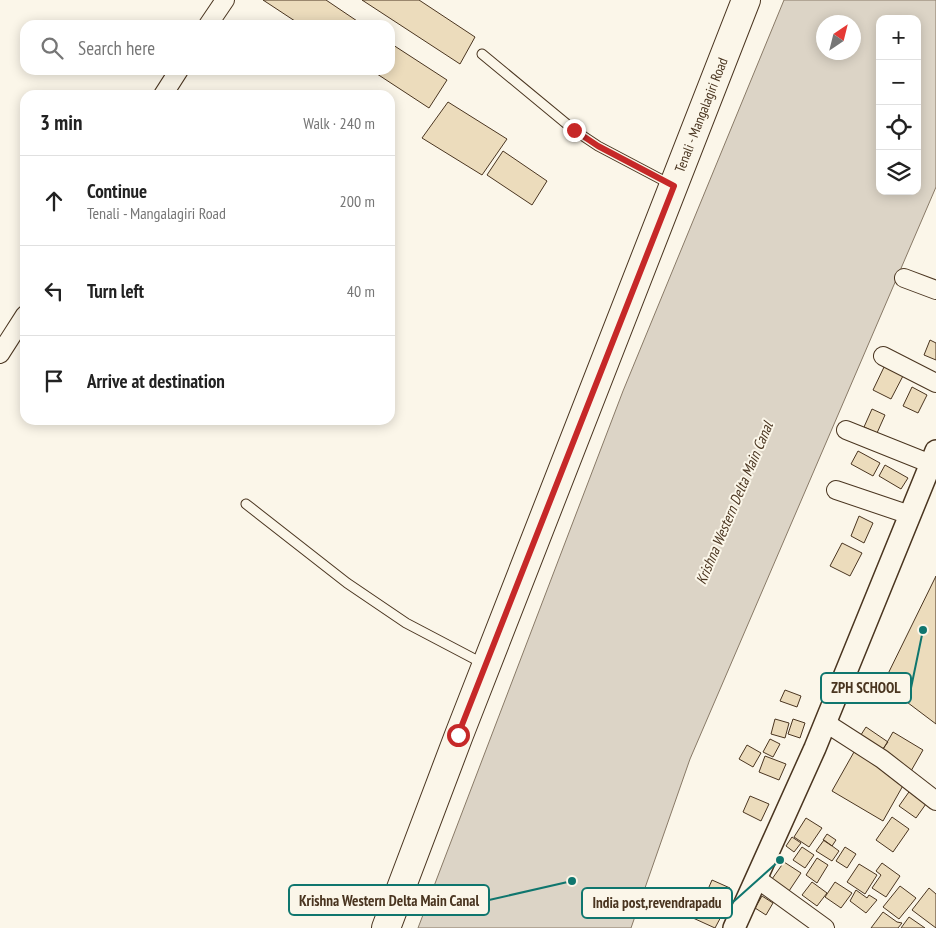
<!DOCTYPE html>
<meta charset="utf-8">
<style>
:root{--surface:#fff;--page:#f6f6f6;--text:#222;--muted:#767676;--line:#e0e0e0}
body{margin:0;font-family:"PT Sans Narrow",sans-serif;background:var(--page);color:var(--text)}
.controls{position:absolute;right:15px;top:15px;display:grid;overflow:hidden;border-radius:10px;box-shadow:0 2px 12px #0003}
.controls button{width:45px;height:45px;display:grid;place-items:center;padding:0;border:0;border-bottom:1px solid var(--line);background:var(--surface);color:var(--text);font:25px sans-serif}
.compass{position:absolute;left:816px;top:15px;width:45px;height:45px;border-radius:50%;background:var(--surface);box-shadow:0 2px 12px #0003;rotate:35deg}
.stop{position:absolute;width:15px;height:15px;margin:-11px;border:4px solid #c62828;border-radius:50%;background:#fff}
.stop.end{background:#c62828;border-color:#fff;box-shadow:0 1px 5px #0008}
.list{margin:0;padding:0;list-style:none}
h2{display:flex;justify-content:space-between;align-items:center;height:65px;margin:0;padding:0 20px;font-size:21px}
h2 small{font-size:16px;font-weight:400;color:var(--muted)}
.list li{display:grid;grid-template-columns:32px 1fr auto;gap:15px;align-items:center;box-sizing:border-box;height:90px;padding:0 20px;border-top:1px solid var(--line)}
.list b{display:block;font-size:19px;white-space:nowrap}
.list p{margin:0;font-size:16px;white-space:nowrap;color:var(--muted)}
.list em{font-size:16px;font-style:normal;color:var(--muted)}
.icon{flex:none;width:28px;height:28px;fill:none;stroke:currentColor;stroke-width:2;stroke-linecap:round;stroke-linejoin:round}
.map{position:relative;flex:none;width:936px;height:928px;overflow:hidden}
.search{position:absolute;background:var(--surface);box-shadow:0 2px 12px #0003;left:20px;top:20px;width:375px;height:55px;display:flex;align-items:center;gap:12px;box-sizing:border-box;padding:0 18px;border-radius:15px;color:var(--muted);font-size:19px}
.panel{position:absolute;background:var(--surface);box-shadow:0 2px 12px #0003;left:20px;top:90px;width:375px;height:335px;border-radius:15px}
.map>svg:first-child{display:block}
.water{fill:#dcd4c6;stroke:#887966;fill-rule:evenodd}
.building{fill:#ecdcbc;stroke:#4a3520}
.lines{fill:none;stroke-linecap:round;stroke-linejoin:round}
.service-casing{stroke:#4a3520;stroke-width:11}
.minor-casing{stroke:#4a3520;stroke-width:20}
.tertiary-casing{stroke:#4a3520;stroke-width:24}
.primary-casing{stroke:#4a3520;stroke-width:30}
.service{stroke:#fbf6e9;stroke-width:9}
.minor{stroke:#fbf6e9;stroke-width:18}
.tertiary{stroke:#fbf6e9;stroke-width:21}
.primary{stroke:#fbf6e9;stroke-width:28}
.route{stroke:#c62828;stroke-width:6}
.labels{text-anchor:middle;dominant-baseline:central;stroke-width:4;stroke-linejoin:round;paint-order:stroke}
.street-label{font-size:14px;fill:#4a3520;stroke:#fbf6e9}
.water-label{font-size:15px;font-style:italic;fill:#4a3520;stroke:#fbf6e9}
.leader{fill:none;stroke:#0f766e;stroke-width:2}
.callout-dot{fill:#0f766e;stroke:#fbf6e9;stroke-width:2}
.callout{fill:#fbf6e9;stroke:#0f766e;stroke-width:2}
.callout-label{font-size:15px;text-anchor:middle;font-weight:bold;fill:#4a3520}
</style>
<div class="map">
<svg width="936" height="928" viewBox="0 0 936 928">
<rect width="100%" height="100%" fill="#fbf6e9"/>
<path class="water" d="M784 0H936V187L690 759 631 928H418L623 391ZM880 19H917V191H880ZM824 22H854V52H824Z"/>
<path class="building" d="M263 0H326L363 25H301Z
M362 0H419L475 37 460 64Z
M390 43 447 80 429 108 371 70H390Z
M448 102 507 139 482 175 422 138Z
M503 151 547 181 532 205 487 175Z
M930 340 936 343V360L924 355Z
M885 365 904 374 891 399 873 390Z
M912 387 927 395 918 413 903 406Z
M872 409 885 415 877 433 864 427Z
M858 451 880 463 873 476 851 464Z
M885 465 908 478 901 489 879 476Z
M859 516 873 523 864 543 851 536Z
M842 543 862 553 850 576 830 566Z
M936 576V724L883 684Z
M785 690 801 696 797 707 780 701Z
M775 719 789 723 785 738 771 734Z
M793 719 805 723 800 738 788 734Z
M866 727 888 742 879 754 857 741Z
M893 732 923 750 911 771 881 753Z
M770 739 780 744 773 757 763 752Z
M747 745 761 753 753 767 739 759Z
M854 752 905 782 883 821 832 791Z
M765 756 786 764 779 780 759 772Z
M911 789 928 801 916 818 899 806Z
M750 796 769 804 761 821 743 812Z
M892 817 909 829 893 852 876 840Z
M806 818 822 828 809 847 794 837Z
M827 834 836 840 832 846 823 840Z
M792 837 801 843 794 852 786 846Z
M824 840 839 851 832 861 816 851Z
M802 847 814 855 805 868 793 860Z
M845 847 856 854 847 868 836 861Z
M817 858 828 865 817 883 806 875Z
M784 862 801 873 789 891 772 879Z
M882 863 900 876 886 897 872 888 881 875 876 871Z
M859 864 877 875 865 894 847 882Z
M712 880 730 888 724 901 706 894Z
M812 882 827 893 817 906 802 895Z
M835 882 852 893 841 908 825 897Z
M900 886 916 898 899 919 883 907Z
M929 888 936 894V928L912 910Z
M856 890 867 898 869 895 877 900 866 913 850 901Z
M762 896 773 903 766 915 755 908Z
M703 900 724 911 715 928 693 918Z
M883 912 897 922 902 923 898 928H871Z
M909 917 925 928H901Z"/>
<g class="lines">
<g class="service-casing">
<path id="service" d="M482 54 574 130 598 146 670 184
M246 504 347 583 406 623 484 664"/>
</g>
<g class="minor-casing">
<path id="minor" d="M208 25 225 0
M163 95 179 70
M904 278 936 290
M0 354 25 315
M883 356 936 383
M846 430 931 464
M836 490 910 515
M826 723 882 759 936 801
M756 878 825 928"/>
</g>
<g class="tertiary-casing">
<path id="tertiary" d="M734 928 815 748 936 451"/>
</g>
<g class="primary-casing">
<g id="primary">
<path id="s1" d="M386 928 459 735 746 0"/>
</g>
</g>
<use href="#service" class="service"/>
<use href="#minor" class="minor"/>
<use href="#tertiary" class="tertiary"/>
<use href="#primary" class="primary"/>
</g>
<g class="lines">
<path class="route" d="M458 735 674 186 598 146 574 130"/>
</g>
<g class="labels">
<g class="street-label">
<text stroke="none"><textPath href="#s1" startOffset="872">Tenali - Mangalagiri Road</textPath></text>
</g>
<g class="water-label">
<text transform="translate(734 503) rotate(-67)">Krishna Western Delta Main Canal</text>
</g>
</g>
<path class="leader" d="M923 630L911 688M572 881L489 900M780 860L732 903"/>
<g class="callout-dot">
<circle cx="923" cy="630" r="5"/>
<circle cx="572" cy="881" r="5"/>
<circle cx="780" cy="860" r="5"/>
</g>
<g class="callout">
<rect x="821" y="673" width="90" height="30" rx="5"/>
<rect x="289" y="885" width="200" height="30" rx="5"/>
<rect x="582" y="888" width="150" height="30" rx="5"/>
</g>
<g class="callout-label">
<text x="866" y="693">ZPH SCHOOL</text>
<text x="389" y="906">Krishna Western Delta Main Canal</text>
<text x="657" y="908">India post,revendrapadu</text>
</g>
</svg>
<div class="controls">
<button>+</button>
<button>−</button>
<button><svg class="icon" aria-label="locate" viewBox="0 0 24 24"><circle cx="12" cy="12" r="6"/><path d="M12 2v4M12 18v4M2 12h4M18 12h4"/></svg></button>
<button><svg class="icon" aria-label="layers" viewBox="0 0 24 24"><path d="M12 4l9 5-9 5-9-5zM3 14l9 5 9-5"/></svg></button>
</div>
<svg class="compass" viewBox="-18 -18 36 36"><path d="M0-13l5 13h-10z" fill="#e53935"/><path d="M0 13l5-13h-10z" fill="#767676"/></svg>
<div class="stop" style="left:458px;top:735px"></div>
<div class="stop end" style="left:574px;top:130px"></div>
<div class="search"><svg class="icon" aria-label="search" viewBox="0 0 24 24"><circle cx="10" cy="10" r="6"/><path d="M15 15l6 6"/></svg>Search here</div>
<section class="panel">
<h2>3 min<small>Walk · 240 m</small></h2>
<ul class="list">
<li><svg class="icon" aria-label="ahead" viewBox="0 0 24 24"><path d="M12 20V5M6 11l6-6 6 6"/></svg><div><b>Continue</b><p>Tenali - Mangalagiri Road</p></div><em>200 m</em></li>
<li><svg class="icon" aria-label="left" viewBox="0 0 24 24"><path d="M17 20v-9H6M10 6l-5 5 5 5"/></svg><div><b>Turn left</b></div><em>40 m</em></li>
<li><svg class="icon" aria-label="arrive" viewBox="0 0 24 24"><path d="M6 21V4h12l-3 4 3 4H6"/></svg><div><b>Arrive at destination</b></div></li>
</ul>
</section>
</div>
